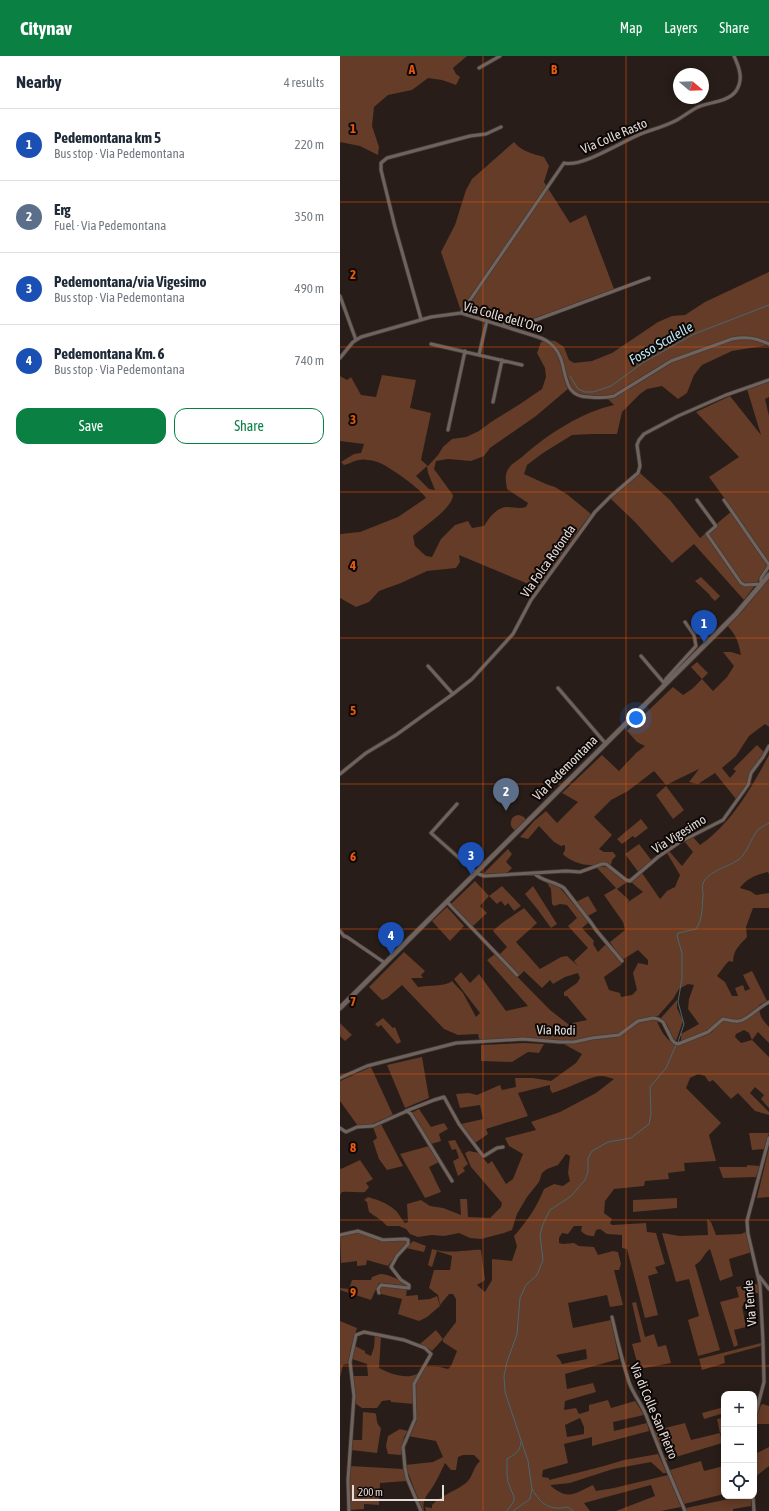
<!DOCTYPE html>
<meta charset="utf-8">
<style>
:root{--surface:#fff;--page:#f6f6f7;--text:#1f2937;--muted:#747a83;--line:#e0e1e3;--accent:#0b8043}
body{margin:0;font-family:"Asap Condensed",sans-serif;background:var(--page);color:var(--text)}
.controls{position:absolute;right:12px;bottom:12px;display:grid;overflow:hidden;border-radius:8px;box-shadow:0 2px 10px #0003}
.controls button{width:36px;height:36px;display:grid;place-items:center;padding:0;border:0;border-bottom:1px solid var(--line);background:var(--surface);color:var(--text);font:20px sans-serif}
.compass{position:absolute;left:333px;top:12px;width:36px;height:36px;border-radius:50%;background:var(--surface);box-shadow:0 2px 10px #0003;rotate:109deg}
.scale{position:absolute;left:12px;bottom:10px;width:92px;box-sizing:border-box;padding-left:4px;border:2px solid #e4dcd9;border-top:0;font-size:11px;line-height:14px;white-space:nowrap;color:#e4dcd9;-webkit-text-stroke:3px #0d0806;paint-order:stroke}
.you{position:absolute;left:296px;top:662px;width:14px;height:14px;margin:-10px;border:3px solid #fff;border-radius:50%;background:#1a73e8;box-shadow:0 0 0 6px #1a73e833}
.badge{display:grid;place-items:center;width:26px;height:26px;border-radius:50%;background:var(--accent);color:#fff;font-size:13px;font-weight:700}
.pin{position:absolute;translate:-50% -33px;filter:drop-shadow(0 1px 2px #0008)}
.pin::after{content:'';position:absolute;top:21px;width:14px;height:12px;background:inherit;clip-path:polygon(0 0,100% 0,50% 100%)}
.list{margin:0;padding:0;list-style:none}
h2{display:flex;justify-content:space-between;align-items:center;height:52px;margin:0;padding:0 16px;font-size:17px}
h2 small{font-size:13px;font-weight:400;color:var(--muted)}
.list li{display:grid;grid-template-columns:26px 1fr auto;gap:12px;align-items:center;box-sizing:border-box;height:72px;padding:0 16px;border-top:1px solid var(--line)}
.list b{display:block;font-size:15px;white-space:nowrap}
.list p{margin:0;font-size:13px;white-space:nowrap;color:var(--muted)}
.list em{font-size:13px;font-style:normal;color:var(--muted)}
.actions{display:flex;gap:8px;padding:12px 16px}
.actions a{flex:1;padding:9px 0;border:1px solid var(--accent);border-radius:12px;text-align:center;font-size:14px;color:var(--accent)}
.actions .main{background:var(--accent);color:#fff}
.icon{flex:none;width:22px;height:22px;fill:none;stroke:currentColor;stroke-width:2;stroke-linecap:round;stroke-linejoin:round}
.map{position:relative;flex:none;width:429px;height:1455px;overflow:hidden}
header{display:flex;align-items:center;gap:24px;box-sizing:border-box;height:56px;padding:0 20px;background:var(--accent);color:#fff}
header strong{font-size:19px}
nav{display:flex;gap:22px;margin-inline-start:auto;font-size:14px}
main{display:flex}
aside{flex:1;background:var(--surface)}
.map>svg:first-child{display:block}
.green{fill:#643c27;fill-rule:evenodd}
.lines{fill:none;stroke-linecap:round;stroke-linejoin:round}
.stream{stroke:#466971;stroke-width:1}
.street-casing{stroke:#433a37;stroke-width:4.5}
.secondary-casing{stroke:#433a37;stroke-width:6}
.street{stroke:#70635d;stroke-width:3}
.secondary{stroke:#70635d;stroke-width:4.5}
.grid{fill:none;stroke:#e8590c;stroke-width:1;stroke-opacity:0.55}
.labels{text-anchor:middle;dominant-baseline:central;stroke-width:4;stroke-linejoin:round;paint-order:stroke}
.street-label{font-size:13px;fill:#e4dcd9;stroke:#0d0806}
.water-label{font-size:14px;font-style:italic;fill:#bde8f6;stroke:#0d0806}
.grid-label{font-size:13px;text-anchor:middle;font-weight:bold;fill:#e8590c;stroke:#0d0806;stroke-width:4;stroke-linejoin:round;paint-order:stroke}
</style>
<header>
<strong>Citynav</strong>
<nav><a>Map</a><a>Layers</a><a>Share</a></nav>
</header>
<main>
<aside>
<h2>Nearby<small>4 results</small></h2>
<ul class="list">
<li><span class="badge" style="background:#1a4fb4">1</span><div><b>Pedemontana km 5</b><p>Bus stop · Via Pedemontana</p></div><em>220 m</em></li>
<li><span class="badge" style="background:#5c6f8a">2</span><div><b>Erg</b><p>Fuel · Via Pedemontana</p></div><em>350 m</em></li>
<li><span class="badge" style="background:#1a4fb4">3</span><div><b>Pedemontana/via Vigesimo</b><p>Bus stop · Via Pedemontana</p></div><em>490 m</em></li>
<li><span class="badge" style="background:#1a4fb4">4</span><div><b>Pedemontana Km. 6</b><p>Bus stop · Via Pedemontana</p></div><em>740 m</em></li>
</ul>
<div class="actions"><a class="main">Save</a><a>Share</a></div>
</aside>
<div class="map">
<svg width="429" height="1455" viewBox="0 0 429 1455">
<rect width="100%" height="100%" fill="#281d18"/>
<path class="green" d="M0 0H127L113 12 116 18 120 21 116 29 102 24 88 22 72 34 48 39 34 51 32 70 39 91 38 99 20 90 0 86Z
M174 86C181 95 193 98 204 101L209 110 204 126 230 167 246 159 274 233 184 266 162 265 126 255 120 252 101 196 115 169 126 134 132 123Z
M429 216V289L392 295 362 309 354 319 347 337 338 343 322 330 307 333 300 338 282 356 277 378H252L232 379 203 397 187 409 184 418 206 428 215 431 228 439 251 458 229 487 198 532 119 499 120 506 116 512 87 515 61 527 39 535 29 546 16 551 0 542V478L20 476 58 461 86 442C81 433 52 413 42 408 38 406 32 404 27 404 19 402 12 407 4 409L1 406 14 398 21 397 24 388 0 385V320L7 324 11 321 21 339 36 341 42 319 76 324 70 352 91 357 81 404 88 410 98 399 103 391 112 383 126 381 139 375 151 366 180 348 202 333 206 321 205 312 197 297 201 286 205 284 215 285 224 291 229 304 234 307 252 305 272 297 318 266 332 260 345 259 365 246ZM229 332 242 341 267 342 274 349C242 356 208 378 183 400 179 404 172 407 169 412 164 418 166 426 167 433L188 447 186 451C179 453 173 451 166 451 156 452 149 462 144 470L132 472 128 465 115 469 101 483 92 501 86 500 75 490 73 480C83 471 113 452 113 439L94 413 96 405 108 403 131 405 144 400 150 392 196 360ZM87 410 88 417 95 434 89 433 76 420Z
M429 326V341L425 343 429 360V511L404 544 354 488 332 507 295 466 271 443 300 417 330 444 360 482 393 454 369 421 399 401 356 356 390 340 421 379 407 333Z
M361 521 380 540 375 545 370 540V539L355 525Z
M429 523V671L425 668 409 680 396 700 382 712 390 722 396 715 393 713 417 689 424 696 410 716 407 729 396 743 375 717 358 728 349 726 359 713 326 729 314 715 288 735 271 744 254 761 272 779 259 793 264 796H273L276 800 272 804 271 809C260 804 260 810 249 809 241 809 228 804 223 798L225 794V789L221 790 214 786 199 770 188 783 180 781 194 765 206 755 217 767 238 746 222 737 262 699 279 715 296 697 305 690 297 686 287 675 333 631 343 639 352 633 362 623 351 611 357 606 368 617 362 623 373 635 387 621 394 610 383 596H391L401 599C398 584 396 579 386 568L396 558 399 559Z
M429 699V818L428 816C417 819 407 822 400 832L410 835 416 839 429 837V852H413L406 871 407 881C398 891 394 893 393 906L389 905 386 908 377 920 385 926 392 940H398L395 932 403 929 405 935 410 933 403 919 412 915 427 945 419 949C420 961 421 962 429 971V987L418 976 412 984 429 1001V1052L421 1043 424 1039 415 1031 410 1037 429 1056V1059L415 1055 398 1037 391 1043 373 1024 369 1026 365 1020 358 1018 350 1022 346 1032 381 1067 369 1079 376 1105 344 1107 345 1115 328 1117 329 1123 305 1125 304 1130 274 1133 265 1145 264 1157 272 1163 270 1167 272 1169 306 1167 307 1176 316 1177 325 1208 315 1211 318 1217 308 1220 318 1259 305 1262 287 1193 282 1192V1179L267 1178 260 1173 256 1174 254 1180C248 1180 245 1179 241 1175L242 1170H234L228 1178 222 1177 219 1182V1187L223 1188 234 1187 239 1190 254 1191 258 1199 273 1195 278 1196 281 1208 279 1214H274L283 1249 270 1251 267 1239 228 1247 233 1272 271 1264 279 1303 225 1318 227 1333 253 1327 256 1336 225 1345 224 1354 236 1352 239 1358 249 1355V1349L268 1344 271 1352 295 1345 304 1359 273 1366 274 1375 307 1367 309 1375 252 1390V1381L224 1388 228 1407 203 1414 202 1421 209 1422V1424L264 1410 284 1404 318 1398 327 1417H323L311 1406 273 1413 230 1427 211 1429V1430C229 1445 235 1437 253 1429L256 1435 274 1432 328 1419 341 1451 321 1455H276L315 1440 311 1429 244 1447 250 1455H86L85 1451 92 1452V1449C101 1439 116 1435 126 1427 133 1421 133 1411 140 1405L134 1399H123L118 1401 116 1414H111L105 1407C102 1413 99 1420 95 1427 90 1437 81 1442 84 1455H83L65 1409 93 1406 103 1401 96 1385 68 1380 76 1364 74 1348 51 1346 50 1344 42 1345 37 1352H22L16 1348 12 1320H28L27 1308 12 1303 15 1290 25 1295V1297L31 1300 34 1291 35 1278 41 1280 39 1312C53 1319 74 1327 84 1311 93 1310 99 1310 108 1313L111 1310 117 1295 103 1286V1283L92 1295 85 1290 80 1288 96 1274 103 1283 116 1266V1243L113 1238H109L100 1249 98 1239 89 1232 94 1214H110L112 1200 97 1195 92 1211 88 1209 92 1193C101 1196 112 1196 121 1195 128 1195 135 1193 141 1194L145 1224 137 1229 145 1236 152 1224V1203L172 1205 177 1190 174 1180C187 1165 197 1151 204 1133L214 1128 223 1130 230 1125 228 1117 230 1100 226 1098 218 1109 207 1113 202 1117 199 1126 187 1141 177 1158 172 1174 164 1177 141 1183 130 1182 119 1177 104 1180 92 1179 78 1181 70 1178 66 1173 59 1170H47L42 1165 29 1156 27 1146 24 1144 28 1141C38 1144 47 1147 55 1154 59 1157 61 1163 65 1167L68 1166 67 1148 81 1144 90 1150 103 1152 121 1159 120 1143H127L128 1161 150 1162 161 1151 162 1147 131 1111 125 1097 129 1095 139 1097 148 1108 152 1105 166 1128 173 1123 183 1098 169 1090 165 1082 196 1074 191 1066 220 1056 256 1037 274 1023C270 1022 266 1020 261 1020 248 1021 227 1033 212 1037L210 1033V1029L178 1037 188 1060 146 1073 148 1078 135 1087 121 1068 143 1063 140 1049 120 1052 116 1038 129 1037 137 1039 160 1029 162 1034 176 1031 175 1022H193L211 1025 236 1007 242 998 220 986 183 983 140 986 138 978 118 979 104 973 62 929 47 942 42 944 29 931 64 896 85 915 81 919 83 922H71L78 931C88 929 104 931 112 925L123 937 136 961 140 957 114 923 121 916 130 927 139 918 166 955 188 950 147 904 155 898 210 954 228 968 247 964 227 940H224V936L237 927 240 922 238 917 225 921 213 928 210 924 202 932 184 915 179 920 159 899 167 891 153 875C162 866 173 860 184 852L197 867 176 886 200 913 221 901 227 900 238 910 234 905 248 892 228 870 237 862 227 849 220 848 214 850 212 848 211 833 207 827 217 829 221 833 249 866 242 872 254 885 253 888 258 896 266 888 282 908 264 921 269 934 280 937 281 941 292 939 297 934 293 917 298 907 308 909V904L298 894 282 904 270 886 285 874 283 866 264 839 276 832 256 811C268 807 277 818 286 825L287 826 277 833 289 844 288 846 303 836 291 826 302 817 320 843 327 835 335 831 340 819 327 797 329 795 342 810 353 796 344 785 353 781 360 789C392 767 411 732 429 699ZM348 928 354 929 349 943 348 953 359 968 341 978V985L364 976 374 970 373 975 369 978 338 989C328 988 317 970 316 960H318L333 943 339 933ZM404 974 409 977 412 984 401 987 395 981 396 978ZM246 1293 247 1303 222 1308 220 1304 216 1299ZM240 1362 244 1371V1378L227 1381 225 1369Z
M326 730 344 754 333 763 316 739Z
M179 759 184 761 186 764 175 775 171 770C170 764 173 759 179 759Z
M301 763 308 772 295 782 293 780 282 788 277 783Z
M299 788 312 805 299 817 285 798Z
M168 793 172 798 166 806 172 812 167 817 143 818Z
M135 825 149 840 162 830 181 850 174 855 168 847 165 850 161 845 157 848 149 840 140 850 147 857 132 871 111 848Z
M193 830 217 868 211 872 198 854 185 838Z
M248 840 257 855 248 860 236 846Z
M107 851 124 870 110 885 92 865Z
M337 944V952L343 965 336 985C329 978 329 967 321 962Z
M43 962 53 972 55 971 61 986 57 988 41 969 38 971 35 968Z
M0 967 12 979 5 985 0 980Z
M184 987 204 988 199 997 188 996 172 1006 141 1005V989Z
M82 1001 89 1042 65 1052 47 1009Z
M31 1011 53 1059 30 1069 18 1070 0 1045V1025Z
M79 1053 91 1071 104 1067 108 1073 99 1078 101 1085 91 1088 71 1057Z
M41 1068 63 1110 47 1114 39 1103 33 1085 37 1082 33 1071Z
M409 1077H429L424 1093 412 1094Z
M115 1084 128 1108 123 1112 125 1115 118 1120 113 1105 119 1102 116 1093 112 1094 108 1085Z
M89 1090 99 1106 89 1111 101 1136 85 1142 60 1098Z
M429 1092V1141L417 1142Z
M20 1104 33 1123 26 1127 29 1131 25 1136C17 1137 10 1135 2 1136L0 1139V1112L1 1113Z
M407 1109 420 1110 416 1121 383 1122 379 1111H407Z
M337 1142V1152L293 1156V1144Z
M367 1163 371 1166 376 1179 401 1178 406 1176 412 1196 389 1203 393 1220 380 1225 370 1193C363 1198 363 1205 355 1209L380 1294 358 1300 348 1264 359 1260 349 1223 336 1226 322 1177 340 1180 368 1179Z
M16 1177H20L43 1184 66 1185 67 1186 48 1210 27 1204 26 1209 17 1210V1205L1 1207 0 1181Z
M73 1185 86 1190 84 1196 66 1192Z
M40 1218C49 1218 60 1224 68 1229V1230L39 1227 31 1244 0 1234V1232L9 1233 12 1224H31L32 1221Z
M418 1228 419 1237 408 1238 409 1248 402 1250 406 1271 394 1274 398 1289 394 1291 380 1246 399 1241 396 1231Z
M45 1229 67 1233 66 1240 78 1239V1244L90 1243 97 1240 100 1250 87 1261 79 1265 58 1258 62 1243 41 1238 40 1233Z
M296 1246 305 1281 314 1278 318 1291 326 1289 331 1307 299 1313 292 1288 301 1286 292 1247Z
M0 1265 17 1272 11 1292 8 1308 3 1309 0 1322Z
M421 1287V1290L384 1300 385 1307 362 1314 359 1303Z
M423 1348 429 1350V1368H414L421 1349Z
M384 1351V1357L364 1363 362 1357Z
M23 1356 34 1357 36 1358C37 1363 36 1368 41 1372L37 1397 11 1394 12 1384H22Z
M384 1362V1376L380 1377 382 1387 326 1404 325 1402 333 1398 331 1389 320 1391 313 1375 345 1367 351 1384 380 1377 377 1363Z
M60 1373 68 1375 64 1381 61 1399 48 1398 46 1390 48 1380Z
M429 1391V1410L415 1421V1398Z
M361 1405 364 1415 384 1410V1438L344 1448 330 1414Z
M10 1410 63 1413 67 1425 40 1427 39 1449 24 1448V1453L10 1454Z
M403 1440H411V1450L393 1453V1455H347L346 1452Z"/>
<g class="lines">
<path class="stream" d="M230 320 238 333 245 336H253L271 330 304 306 354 278 429 249
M338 986 344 968 338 946 342 922V897L337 880 338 877 356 873C363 863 362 851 363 840 364 836 361 832 363 828 366 816 388 811 398 804 408 797 410 783 418 774 421 771 426 769 429 767
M192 1433C201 1448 209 1455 228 1451L233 1455
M167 1455 174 1445V1441L168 1426 167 1418V1403C175 1398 180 1396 181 1386
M173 1455 190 1443 192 1433 188 1405 165 1336 164 1320 167 1306 177 1278 180 1242 186 1229 197 1219 203 1204 200 1179 203 1168 210 1154 231 1140 245 1124 248 1116V1102L252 1095 268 1086 291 1082 309 1068 311 1058 310 1031 326 1012 336 989"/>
<g class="street-casing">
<path id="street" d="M139 12 160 0
M0 240 16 284
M121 257 224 107C242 112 284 84 303 77 314 73 326 70 337 64 344 60 350 55 358 51 370 46 388 46 396 35 404 23 399 11 394 0
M81 263 55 171 41 114V107L47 102 130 80 146 78 161 71
M164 268 178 269 190 266 309 222
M91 288 182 309
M139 299 147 264
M0 302 13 286 21 281 91 261 121 257 195 280C202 282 209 285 214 291 230 308 218 341 249 341 258 342 266 342 274 340L331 305 392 283C406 280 416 282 429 288
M153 346 162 304
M108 374 125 295
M357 444 376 470 367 478 401 527 405 529 421 528V522L429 510
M384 444 429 509
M301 600 324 627
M88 610 113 638
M323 630 326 623 356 590 354 579 345 566
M218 632 266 688
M0 718 26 697 56 679 113 638 132 623 173 578 191 544 255 456 270 441 298 417 300 410 297 389 299 384 304 378 338 360 386 339 429 324
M117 748 91 777 136 817 144 820 226 815 240 816 262 808H266L286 824 290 825 318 801 340 786 383 764 408 729 411 717 423 701 429 690
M194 817C202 826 215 825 224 832L252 868 256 874 282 905
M107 846 177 919
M0 875 4 880 7 881 45 907
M0 1022 27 1010 116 987 183 983 220 986H234L252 982 279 979 298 965 313 962 318 963 323 966 332 984 335 987 338 988 368 976 383 963C388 964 393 966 399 965 406 965 420 950 429 946
M66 1055 94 1044 104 1041 119 1068 143 1100H144L157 1092 163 1091
M0 1072 6 1076 17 1071 33 1070 67 1055 71 1058 112 1125
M0 1179 18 1175 43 1184 65 1183 68 1184V1188L57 1200 51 1211 61 1224 69 1229V1232L41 1229 38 1233 39 1237
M419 1220 429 1233
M272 1261C277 1283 282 1305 289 1326 293 1338 301 1347 306 1359 318 1391 331 1423 345 1455
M414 1364 424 1326 423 1285 420 1229 408 1178 407 1165 429 1082
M413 1440 414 1455
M9 1455 8 1424 14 1340 10 1306 16 1279 24 1276 64 1284 85 1292 91 1298 74 1328 75 1363 63 1391 65 1412 67 1422 81 1455"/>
</g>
<g class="secondary-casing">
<path id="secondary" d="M0 952 396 558 429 519"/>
</g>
<use href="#street" class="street"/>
<use href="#secondary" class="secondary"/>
</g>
<path class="grid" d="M143 0V1455M286 0V1455M0 146H429M0 291H429M0 436H429M0 582H429M0 728H429M0 873H429M0 1018H429M0 1164H429M0 1310H429"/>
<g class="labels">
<g class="street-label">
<text transform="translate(274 80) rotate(-23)">Via Colle Rasto</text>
<text transform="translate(163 261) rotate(16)">Via Colle dell'Oro</text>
<text transform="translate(208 505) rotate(-55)">Via Folca Rotonda</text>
<text transform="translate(225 712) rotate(-45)">Via Pedemontana</text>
<text transform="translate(339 778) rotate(-32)">Via Vigesimo</text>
<text transform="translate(216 974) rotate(1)">Via Rodi</text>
<text transform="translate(410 1247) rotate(-95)">Via Tende</text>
<text transform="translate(314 1355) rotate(67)">Via di Colle San Pietro</text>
</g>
<g class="water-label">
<text transform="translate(321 287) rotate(-30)">Fosso Scalelle</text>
</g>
</g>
<g class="grid-label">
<text x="72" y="18">A</text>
<text x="214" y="18">B</text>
<text x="13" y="77">1</text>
<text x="13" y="223">2</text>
<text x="13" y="368">3</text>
<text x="13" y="514">4</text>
<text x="13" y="659">5</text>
<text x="13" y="805">6</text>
<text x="13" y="950">7</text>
<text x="13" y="1096">8</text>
<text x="13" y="1241">9</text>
</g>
</svg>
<div class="controls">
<button>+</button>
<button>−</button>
<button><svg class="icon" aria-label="locate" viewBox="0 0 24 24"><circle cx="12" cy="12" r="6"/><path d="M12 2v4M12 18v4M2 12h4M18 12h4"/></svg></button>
</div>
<svg class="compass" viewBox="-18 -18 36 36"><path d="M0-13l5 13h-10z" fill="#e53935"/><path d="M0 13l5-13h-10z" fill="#747a83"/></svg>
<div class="scale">200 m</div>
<div class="you"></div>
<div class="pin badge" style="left:364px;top:587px;background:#1a4fb4">1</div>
<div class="pin badge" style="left:166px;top:755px;background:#5c6f8a">2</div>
<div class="pin badge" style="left:131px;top:819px;background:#1a4fb4">3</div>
<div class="pin badge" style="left:51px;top:899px;background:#1a4fb4">4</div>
</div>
</main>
